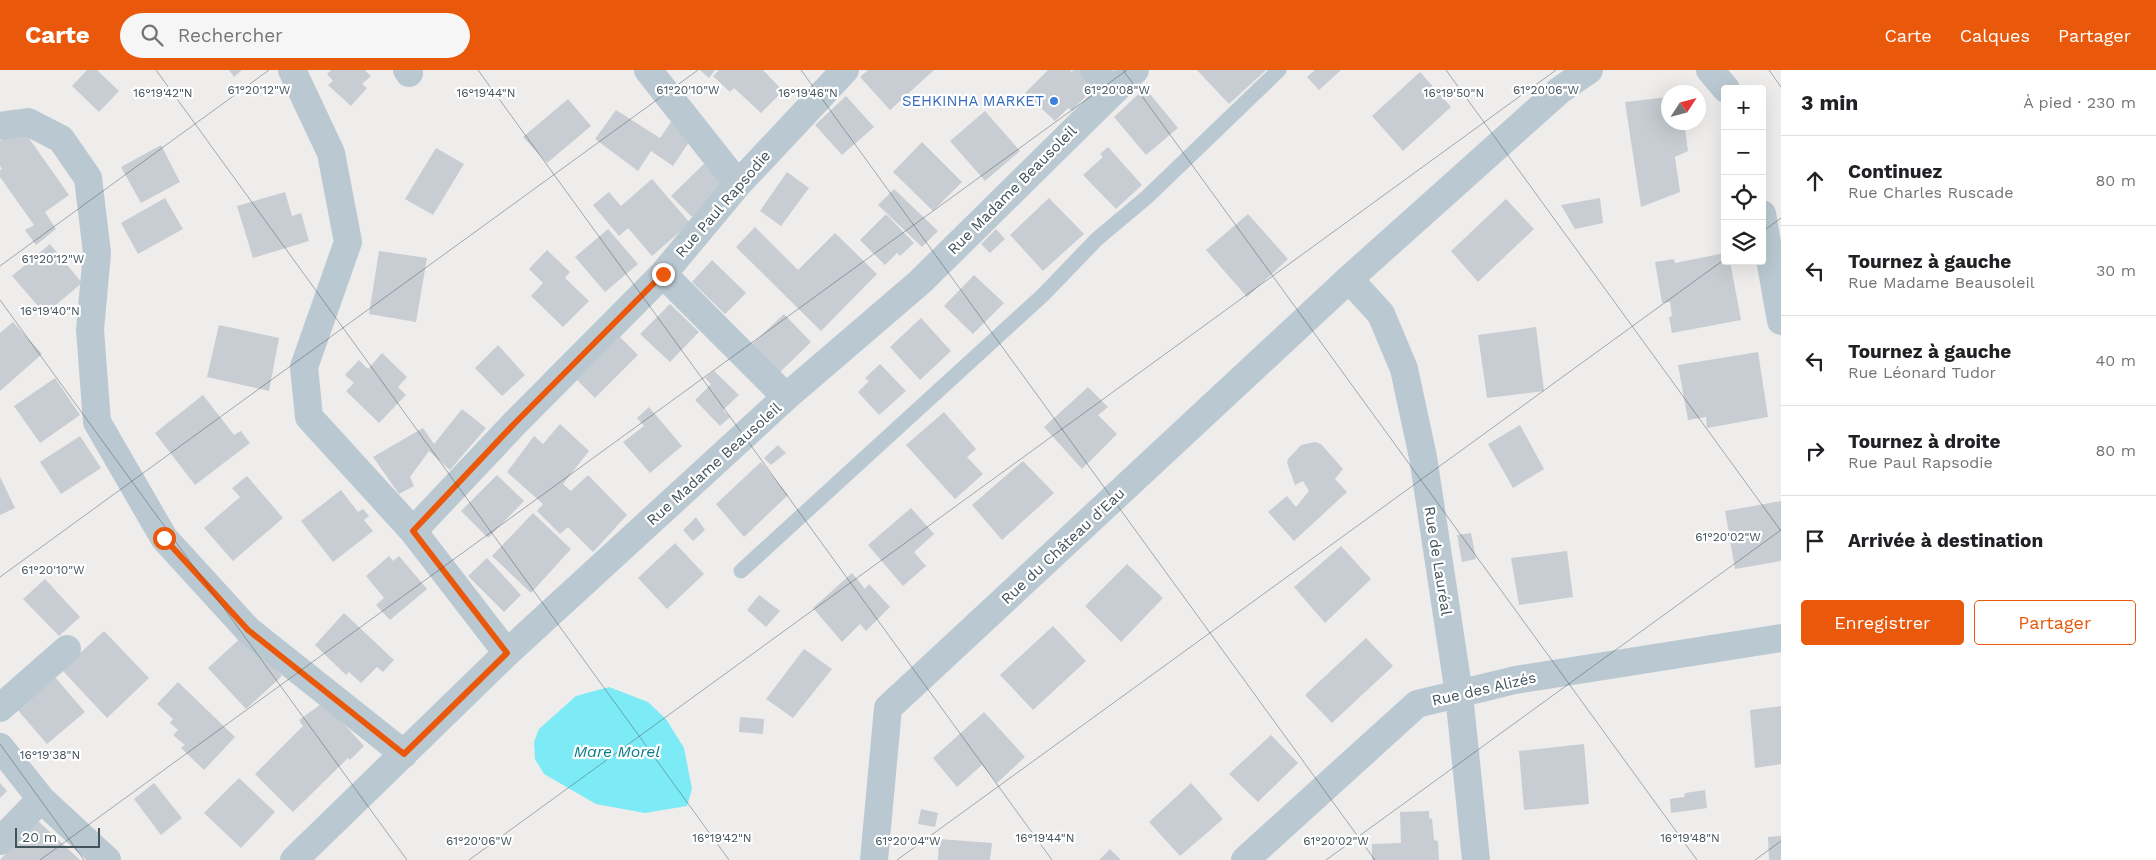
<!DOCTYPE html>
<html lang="fr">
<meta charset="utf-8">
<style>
:root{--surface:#fff;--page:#f6f6f6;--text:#202124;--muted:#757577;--line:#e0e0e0;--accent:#ea580c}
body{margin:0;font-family:"Work Sans",sans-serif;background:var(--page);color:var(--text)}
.controls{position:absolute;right:15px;top:15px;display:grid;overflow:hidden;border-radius:5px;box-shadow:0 5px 20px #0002}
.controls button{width:45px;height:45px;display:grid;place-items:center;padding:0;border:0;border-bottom:1px solid var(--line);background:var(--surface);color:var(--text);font:25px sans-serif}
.compass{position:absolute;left:1661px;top:15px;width:45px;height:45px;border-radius:50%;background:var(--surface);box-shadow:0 5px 20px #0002;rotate:54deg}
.scale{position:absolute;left:15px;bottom:12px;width:85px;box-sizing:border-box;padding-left:5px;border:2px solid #42535b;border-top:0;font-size:14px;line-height:18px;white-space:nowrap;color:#42535b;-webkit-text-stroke:4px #fff;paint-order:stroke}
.stop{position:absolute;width:15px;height:15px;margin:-11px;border:4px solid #ea580c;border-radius:50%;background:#fff}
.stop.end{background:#ea580c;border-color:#fff;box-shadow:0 1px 5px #0008}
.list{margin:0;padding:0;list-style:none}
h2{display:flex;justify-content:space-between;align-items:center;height:65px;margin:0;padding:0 20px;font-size:21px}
h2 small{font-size:16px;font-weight:400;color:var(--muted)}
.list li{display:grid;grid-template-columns:32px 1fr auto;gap:15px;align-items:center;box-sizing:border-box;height:90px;padding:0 20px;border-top:1px solid var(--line)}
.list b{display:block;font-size:19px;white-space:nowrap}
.list p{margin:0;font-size:16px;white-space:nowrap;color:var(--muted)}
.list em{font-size:16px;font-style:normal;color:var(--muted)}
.actions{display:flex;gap:10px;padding:15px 20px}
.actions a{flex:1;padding:11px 0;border:1px solid var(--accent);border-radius:5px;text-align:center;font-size:18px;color:var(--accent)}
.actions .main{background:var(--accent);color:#fff}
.icon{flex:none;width:28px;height:28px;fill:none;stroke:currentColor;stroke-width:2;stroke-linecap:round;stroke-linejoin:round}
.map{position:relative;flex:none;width:1781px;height:790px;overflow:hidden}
header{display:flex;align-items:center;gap:30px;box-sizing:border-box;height:70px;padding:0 25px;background:var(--accent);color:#fff}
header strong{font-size:24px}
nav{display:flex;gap:28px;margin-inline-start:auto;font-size:18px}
.search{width:350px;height:45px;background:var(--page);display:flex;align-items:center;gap:12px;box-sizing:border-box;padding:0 18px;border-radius:28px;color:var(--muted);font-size:19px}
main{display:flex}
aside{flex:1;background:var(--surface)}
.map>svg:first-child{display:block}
.water{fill:#7cebf5}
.building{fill:#c7cdd2}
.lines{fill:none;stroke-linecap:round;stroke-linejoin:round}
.lane{stroke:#bac9d1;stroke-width:15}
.street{stroke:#bac9d1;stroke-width:28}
.route{stroke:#ea580c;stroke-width:6}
.ticks{fill:none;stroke:#42535b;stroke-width:1;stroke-opacity:0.45}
.shop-dot{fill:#3f7fe0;stroke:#fff;stroke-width:2}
.labels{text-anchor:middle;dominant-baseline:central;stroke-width:4.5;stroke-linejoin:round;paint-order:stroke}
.shop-label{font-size:15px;fill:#366cbe;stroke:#fff;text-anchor:end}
.street-label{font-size:15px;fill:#42535b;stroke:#fff}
.water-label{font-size:16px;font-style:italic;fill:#047e89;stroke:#fff}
.ticks-label{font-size:12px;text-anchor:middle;fill:#42535b;stroke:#fff;stroke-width:4.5;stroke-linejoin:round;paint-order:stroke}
</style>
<header>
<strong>Carte</strong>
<div class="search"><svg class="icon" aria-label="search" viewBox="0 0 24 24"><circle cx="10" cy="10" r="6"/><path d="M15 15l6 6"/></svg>Rechercher</div>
<nav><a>Carte</a><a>Calques</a><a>Partager</a></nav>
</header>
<main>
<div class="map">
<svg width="1781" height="790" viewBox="0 0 1781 790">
<rect width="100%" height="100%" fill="#efecec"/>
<path class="water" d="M609 617 648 632 666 649 684 678 692 719 687 736 645 743 596 734 544 704 535 689 534 672 539 659 576 626Z"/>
<path class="building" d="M87 0H97L119 21 99 42 72 16Z
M229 0H242L234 7Z
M331 0H365L371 6 362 14 367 18 351 36 328 15 333 11 327 4Z
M700 0H715L709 8Z
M719 0H763L783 21 761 43 734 18 730 22 713 6Z
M868 0H934L890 40 860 7Z
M1048 0H1070L1072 2 1073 0H1083L1090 15 1084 22 1087 25 1072 41 1068 38 1055 51 1025 23Z
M1197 0H1266L1229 34Z
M1315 0H1341L1319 20 1307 7Z
M1420 2 1451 37 1403 81 1372 46Z
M1145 18 1178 58 1146 85 1114 47Z
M846 26 874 57 842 85 815 55Z
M1668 27V52H1684L1688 81 1675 87 1680 122 1641 137 1625 32Z
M568 29 591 56 547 93 523 67Z
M616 40 660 68 675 46 695 63 673 96 651 81 638 101 595 69Z
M985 41 1020 81 985 111 950 71Z
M21 57 69 125 45 142 56 159 36 175 25 160 34 155 0 107V100L2 99 0 96V71Z
M922 72 962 112 933 141 893 102Z
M161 75 180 112 141 133 121 97Z
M1108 77 1142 115 1116 139 1083 105 1103 87 1100 84Z
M436 78 464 94 433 145 405 129Z
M710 88 730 109 692 147 671 126Z
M787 102 809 118 781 156 760 141Z
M652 109 690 153 652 186 628 158 619 166 593 135 609 122 621 136Z
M894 119 938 161 922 177 878 135Z
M285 122 292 146 301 143 309 171 253 188 237 136Z
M165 128 183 159 138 184 121 153Z
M1049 128 1084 164 1043 201 1010 165Z
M1600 128 1603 153 1575 159 1561 135Z
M1506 129 1534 159 1478 212 1451 181Z
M886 144 914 173 900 186 897 183 885 195 860 170Z
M1248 144 1288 189 1247 227 1206 180Z
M755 157 798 200 835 163 877 204 821 261 736 177Z
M608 159 638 194 605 222 575 187Z
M996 159 1005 169 990 183 981 174Z
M50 174 82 213 45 244 12 206Z
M547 180 570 202 565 208 589 231 563 257 531 226 543 213 529 199Z
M379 181 427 188 416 252 369 244Z
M1725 183V191H1730L1741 250 1672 263 1669 247 1672 246 1670 232 1662 233 1655 192 1674 189 1675 193Z
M712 190 746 223 725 244 692 212Z
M974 205 1004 233 973 264 944 236Z
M670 234 699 262 670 292 640 264Z
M784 244 811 272 776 306 748 278Z
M921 248 951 281 920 310 890 277Z
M13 252 42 284 0 321V263Z
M219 255 279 268 269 321 207 307Z
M1536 257 1544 321 1487 328 1478 265Z
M620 267 638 285 595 328 577 310Z
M498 275 525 305 502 326 475 298Z
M1758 282 1768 347 1707 358 1706 347 1688 350 1678 295Z
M382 283 407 307 398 317 406 325 379 353 346 321 354 313 345 305 359 290 368 299Z
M880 294 906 321 879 345 858 322 869 311 865 308Z
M714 301 739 325 723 340 730 347 720 356 695 330 711 314 705 308Z
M55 308 80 345 40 373 14 336Z
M1088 317 1108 337 1098 345 1117 364 1082 399 1044 357Z
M203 325 234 365 241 361 250 373 195 415 155 363Z
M649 337 682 376 650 403 623 372 644 356 637 348Z
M462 339 486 358 450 400 429 381 410 407 414 416 399 424 373 387 423 358 434 374Z
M944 342 976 379 967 387 983 404 955 429 906 375Z
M560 354 589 381 563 414 571 421 588 405 627 445 593 482 568 457 560 464 537 441 543 434 507 402 534 366 543 374Z
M1520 355 1544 399 1513 418 1488 374Z
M80 366 101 398 61 424 40 392Z
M1315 372 1321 374 1343 399 1335 409 1347 422 1294 471 1268 442 1287 426 1296 437 1309 421 1303 411 1295 415 1287 393 1288 389 1301 375Z
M778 375 786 383 771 395 764 388Z
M1023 391 1054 423 1002 470 972 435Z
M761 392 788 425 744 467 716 434Z
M497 405 524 431 488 468 461 441Z
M247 406 283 448 233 491 204 458 240 427 232 418Z
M0 407 15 438 0 445Z
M341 420 358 442 363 439 369 446 364 450 373 461 333 492 301 451Z
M1781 431V491L1735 499 1725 441Z
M911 438 934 464 914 482 926 496 903 516 868 475Z
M533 443 571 479 531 523 492 486Z
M696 447 705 460 693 471 683 460Z
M1471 463 1476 489 1462 492 1457 465Z
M675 473 704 504 667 539 638 508Z
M1341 476 1371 509 1325 553 1294 517Z
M1567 481 1573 527 1519 535 1511 488Z
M389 486 393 491 399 486 427 519 390 550 376 535 384 528 366 506Z
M487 488 521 525 504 542 468 506Z
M1127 494 1163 528 1121 572 1085 536Z
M852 503 865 519 869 514 890 537 866 561 860 554 842 572 813 538Z
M45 509 80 547 59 566 23 529Z
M759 525 780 541 766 557 747 540Z
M344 543 394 590 383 602 377 597 361 613 349 602 346 605 315 575Z
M1053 556 1086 591 1033 640 1000 605Z
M104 561 149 608 107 648 62 600Z
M244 565 282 606 246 639 208 598Z
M1366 568 1393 596 1332 653 1305 625Z
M804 579 832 599 793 648 766 629Z
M54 606 85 642 47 674 16 638Z
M178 612 235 667 204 700 181 678 185 675 173 665 178 660 170 653 173 649 157 634Z
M324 632 364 676 350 690 348 688 293 742 255 704 303 656 299 650Z
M1781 636V694L1755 698 1750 640Z
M984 642 1025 687 997 713 982 695 957 717 933 688Z
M740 647 764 649 763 664 739 662Z
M1271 665 1298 693 1258 732 1229 704Z
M1584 674 1589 734 1524 740 1519 681Z
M239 708 275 742 241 778 204 743Z
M0 713 7 721 0 728Z
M154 713 182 748 161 765 134 729Z
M1191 713 1223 749 1180 786 1149 752Z
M1705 720 1707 738 1671 743 1670 729 1684 727 1685 723Z
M921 739 938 743 935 757 918 754Z
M1429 741V748L1432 749 1434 770 1438 771 1439 790H1372V774L1401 773 1400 742Z
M37 750 80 790H0Z
M1781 766V790H1769L1768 767Z
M939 769 992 773 990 790H938Z
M1110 779 1121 790H1099Z"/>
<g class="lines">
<path class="lane" d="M741 501 1043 225 1097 169 1147 127 1279 0"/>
<path class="street" d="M292 0 331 83 348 172 304 297 309 347 413 461 507 583
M407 0 409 3
M648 0 738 114
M1094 0 1112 21
M1710 0 1726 19
M0 56 28 52 61 69 88 108 97 183 90 260 97 352 164 468 248 560 404 684
M1762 144 1781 251
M663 204 786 327
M1349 209 1381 244 1404 299 1423 387 1459 624 1476 790
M413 461 514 354 663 204 738 114 845 0
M0 638 67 579
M0 677 41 729 107 790
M0 771 41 729
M294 790 507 583 786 327 920 212 1135 0
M874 790 888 638 1349 209 1560 20 1589 0
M1245 790 1417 634 1515 610 1781 568"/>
</g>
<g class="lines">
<path class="route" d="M164 468 248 560 404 684 507 583 413 461 514 354 663 204"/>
</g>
<path class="ticks" d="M156 0 729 790M478 0 1052 790M801 0 1375 790M1123 0 1697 790M1446 0 1781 461M1769 0 1781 17M1762 162 1781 148M0 196 269 0M0 230 407 790M0 507 698 0M0 674 84 790M40 790 1127 0M469 790 1556 0M897 790 1725 189M1326 790 1781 460M1755 790 1781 771"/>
<circle class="shop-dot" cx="1054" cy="31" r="5"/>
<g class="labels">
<g class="shop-label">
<text x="1044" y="31">SEHKINHA MARKET</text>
</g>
<g class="street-label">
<text transform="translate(1012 120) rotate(-45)">Rue Madame Beausoleil</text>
<text transform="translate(723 134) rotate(-49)">Rue Paul Rapsodie</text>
<text transform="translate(714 394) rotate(-42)">Rue Madame Beausoleil</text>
<text transform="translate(1063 476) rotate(-43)">Rue du Château d'Eau</text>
<text transform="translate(1438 491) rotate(81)">Rue de Lauréal</text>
<text transform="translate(1484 619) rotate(-13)">Rue des Alizés</text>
</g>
<g class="water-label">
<text x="617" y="681">Mare Morel</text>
</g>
</g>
<g class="ticks-label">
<text x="688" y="24">61°20'10"W</text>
<text x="1546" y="24">61°20'06"W</text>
<text x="259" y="24">61°20'12"W</text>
<text x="1117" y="24">61°20'08"W</text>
<text x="163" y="27">16°19'42"N</text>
<text x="486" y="27">16°19'44"N</text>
<text x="1454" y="27">16°19'50"N</text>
<text x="808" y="27">16°19'46"N</text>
<text x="53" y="193">61°20'12"W</text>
<text x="50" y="245">16°19'40"N</text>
<text x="1728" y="471">61°20'02"W</text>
<text x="53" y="504">61°20'10"W</text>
<text x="50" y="689">16°19'38"N</text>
<text x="722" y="772">16°19'42"N</text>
<text x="1045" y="772">16°19'44"N</text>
<text x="1690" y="772">16°19'48"N</text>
<text x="479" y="775">61°20'06"W</text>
<text x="908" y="775">61°20'04"W</text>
<text x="1336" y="775">61°20'02"W</text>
</g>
</svg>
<div class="controls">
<button>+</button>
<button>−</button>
<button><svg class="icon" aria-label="locate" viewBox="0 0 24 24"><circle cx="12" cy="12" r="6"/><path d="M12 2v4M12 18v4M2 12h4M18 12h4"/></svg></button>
<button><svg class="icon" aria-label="layers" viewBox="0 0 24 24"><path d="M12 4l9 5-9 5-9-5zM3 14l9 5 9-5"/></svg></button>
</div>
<svg class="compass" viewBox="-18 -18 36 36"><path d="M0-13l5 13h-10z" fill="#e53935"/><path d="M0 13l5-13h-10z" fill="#757577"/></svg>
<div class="scale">20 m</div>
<div class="stop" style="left:164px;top:468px"></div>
<div class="stop end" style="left:663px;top:204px"></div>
</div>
<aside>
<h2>3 min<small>À pied · 230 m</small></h2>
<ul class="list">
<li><svg class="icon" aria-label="ahead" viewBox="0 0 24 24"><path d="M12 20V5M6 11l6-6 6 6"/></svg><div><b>Continuez</b><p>Rue Charles Ruscade</p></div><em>80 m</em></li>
<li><svg class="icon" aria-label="left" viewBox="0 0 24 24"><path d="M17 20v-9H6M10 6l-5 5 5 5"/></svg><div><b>Tournez à gauche</b><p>Rue Madame Beausoleil</p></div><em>30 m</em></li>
<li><svg class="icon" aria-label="left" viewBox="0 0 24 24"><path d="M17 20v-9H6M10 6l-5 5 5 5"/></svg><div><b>Tournez à gauche</b><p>Rue Léonard Tudor</p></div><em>40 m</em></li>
<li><svg class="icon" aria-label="right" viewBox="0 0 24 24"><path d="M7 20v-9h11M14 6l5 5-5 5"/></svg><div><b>Tournez à droite</b><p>Rue Paul Rapsodie</p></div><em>80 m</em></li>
<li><svg class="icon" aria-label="arrive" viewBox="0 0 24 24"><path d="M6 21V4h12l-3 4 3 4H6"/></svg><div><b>Arrivée à destination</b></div></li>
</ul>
<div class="actions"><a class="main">Enregistrer</a><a>Partager</a></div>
</aside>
</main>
